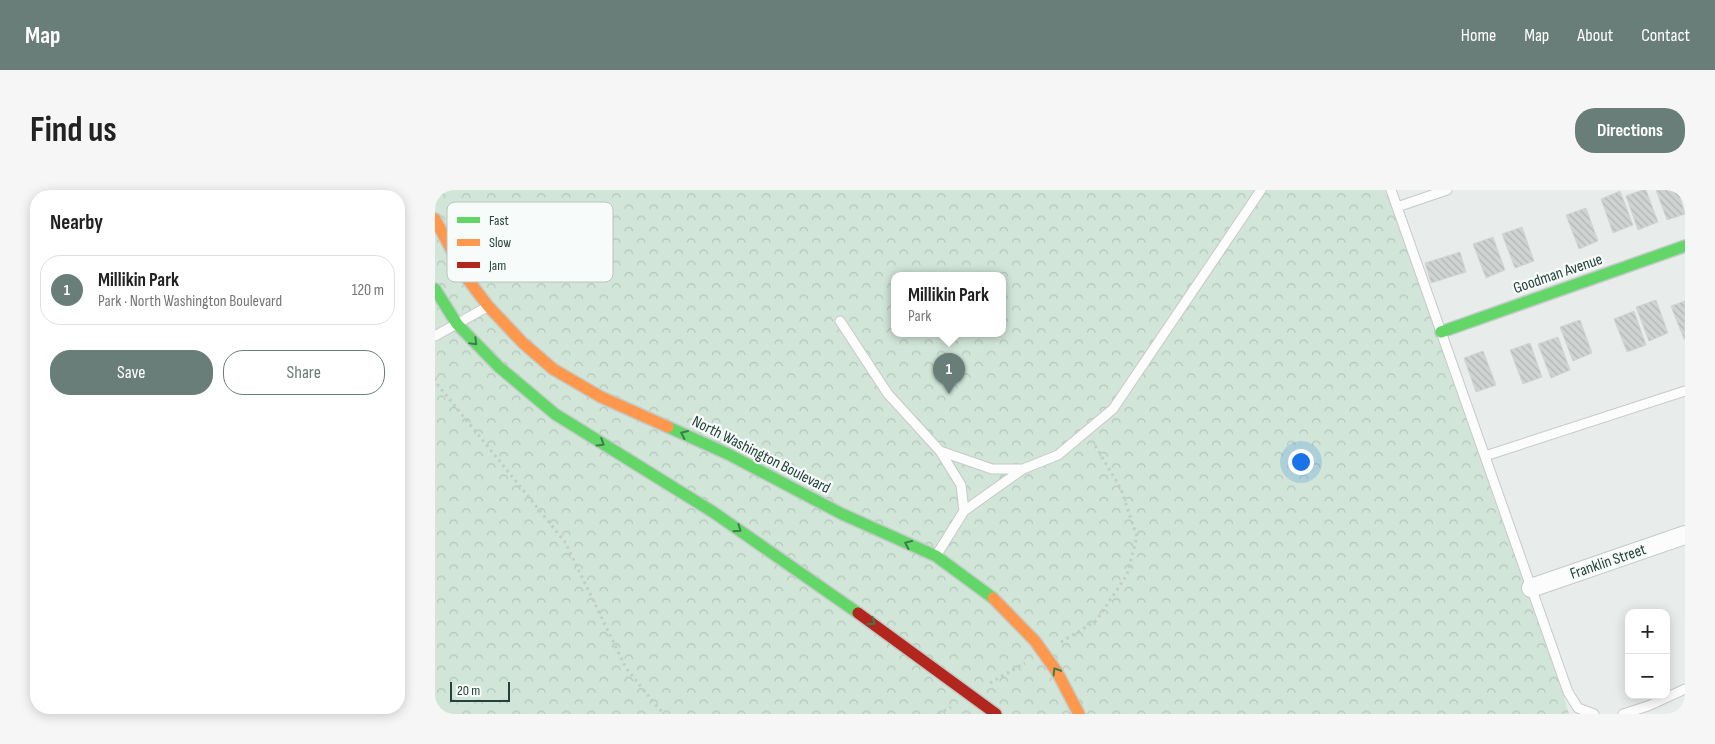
<!DOCTYPE html>
<meta charset="utf-8">
<style>
:root{--surface:#fff;--page:#f6f6f6;--text:#222;--muted:#767676;--line:#e0e0e0;--accent:#697e78}
body{margin:0;font-family:"Sofia Sans Condensed",sans-serif;background:var(--page);color:var(--text)}
.controls{position:absolute;right:15px;bottom:15px;display:grid;overflow:hidden;border-radius:10px;box-shadow:0 2px 12px #0003}
.controls button{width:45px;height:45px;display:grid;place-items:center;padding:0;border:0;border-bottom:1px solid var(--line);background:var(--surface);color:var(--text);font:25px sans-serif}
.scale{position:absolute;left:15px;bottom:12px;width:60px;box-sizing:border-box;padding-left:5px;border:2px solid #24423a;border-top:0;font-size:14px;line-height:18px;white-space:nowrap;color:#24423a;-webkit-text-stroke:4px #f7fbf9;paint-order:stroke}
.you{position:absolute;left:865px;top:271px;width:18px;height:18px;margin:-12px;border:4px solid #fff;border-radius:50%;background:#1a73e8;box-shadow:0 0 0 8px #1a73e833}
.badge{display:grid;place-items:center;width:32px;height:32px;border-radius:50%;background:var(--accent);color:#fff;font-size:16px;font-weight:700}
.pin{position:absolute;translate:-50% -41px;filter:drop-shadow(0 1px 2px #0008)}
.pin::after{content:'';position:absolute;top:26px;width:18px;height:15px;background:inherit;clip-path:polygon(0 0,100% 0,50% 100%)}
.popup{position:absolute;left:456px;top:82px;width:115px;height:65px;box-sizing:border-box;display:grid;place-content:center;border-radius:10px;background:var(--surface);filter:drop-shadow(0 1px 4px #0005);font-size:16px;white-space:nowrap;color:var(--muted)}
.popup b{font-size:19px;color:var(--text)}
.popup::after{content:'';position:absolute;left:50%;top:100%;margin-left:-10px;border:10px solid transparent;border-top-color:var(--surface)}
.list{margin:0;padding:0;list-style:none}
h2{display:flex;justify-content:space-between;align-items:center;height:65px;margin:0;padding:0 20px;font-size:21px}
h2 small{font-size:16px;font-weight:400;color:var(--muted)}
.list li{display:grid;grid-template-columns:32px 1fr auto;gap:15px;align-items:center;box-sizing:border-box;height:70px;margin:0 10px 10px;padding:0 10px;border:1px solid var(--line);border-radius:20px}
.list b{display:block;font-size:19px;white-space:nowrap}
.list p{margin:0;font-size:16px;white-space:nowrap;color:var(--muted)}
.list em{font-size:16px;font-style:normal;color:var(--muted)}
.actions{display:flex;gap:10px;padding:15px 20px}
.actions a{flex:1;padding:11px 0;border:1px solid var(--accent);border-radius:20px;text-align:center;font-size:18px;color:var(--accent)}
.actions .main{background:var(--accent);color:#fff}
.map{position:relative;flex:none;width:1250px;height:524px;overflow:hidden;border-radius:20px}
header{display:flex;align-items:center;gap:30px;box-sizing:border-box;height:70px;padding:0 25px;background:var(--accent);color:#fff}
header strong{font-size:24px}
nav{display:flex;gap:28px;margin-inline-start:auto;font-size:18px}
.intro{display:flex;align-items:center;justify-content:space-between;box-sizing:border-box;height:120px;padding:0 30px}
h1{margin:0;font-size:35px}
.button{padding:12px 22px;border-radius:20px;background:var(--accent);color:#fff;font-size:18px;font-weight:700}
main{display:flex;gap:30px;padding:0 30px}
aside{flex:1;background:var(--surface);border-radius:20px;box-shadow:0 2px 12px #0003}
.map>svg:first-child{display:block}
.forest{fill:url(#forest-crowns);fill-rule:evenodd}
.building{fill:url(#building-back-hatch);stroke:#d1d6d4}
.lines{fill:none;stroke-linecap:round;stroke-linejoin:round}
.lane-casing{stroke:#c5cac8;stroke-width:11}
.street-casing{stroke:#c5cac8;stroke-width:20}
.fast-casing{stroke:#c3cbc8;stroke-width:14}
.slow-casing{stroke:#c3cbc8;stroke-width:14}
.jam-casing{stroke:#c3cbc8;stroke-width:14}
.path{stroke:#c3ccca;stroke-width:3;stroke-dasharray:2.5 4;stroke-linecap:butt}
.lane{stroke:#fcfcfc;stroke-width:9}
.street{stroke:#fcfcfc;stroke-width:18}
.fast{stroke:#63d668;stroke-width:11}
.slow{stroke:#ff974d;stroke-width:11}
.jam{stroke:#b3261e;stroke-width:11}
.oneway{stroke:#3d7d4c}
.labels{text-anchor:middle;dominant-baseline:central;stroke-width:4.5;stroke-linejoin:round;paint-order:stroke}
.street-label{font-size:16px;fill:#24423a;stroke:#f7fbf9}
.key{fill:#f7fbf9;stroke:#b8c4c0;stroke-width:1}
.key-label{font-size:14px;fill:#24423a}
</style>
<header>
<strong>Map</strong>
<nav><a>Home</a><a>Map</a><a>About</a><a>Contact</a></nav>
</header>
<div class="intro"><h1>Find us</h1><a class="button">Directions</a></div>
<main>
<aside>
<h2>Nearby<small></small></h2>
<ul class="list">
<li><span class="badge">1</span><div><b>Millikin Park</b><p>Park · North Washington Boulevard</p></div><em>120 m</em></li>
</ul>
<div class="actions"><a class="main">Save</a><a>Share</a></div>
</aside>
<div class="map">
<svg width="1250" height="524" viewBox="0 0 1250 524">
<defs>
<pattern id="forest-crowns" width="20" height="18" patternUnits="userSpaceOnUse" patternTransform="scale(1.25)"><rect width="20" height="18" fill="#d1e6d8"/><path d="M2 6a3 3 0 1 1 6 0M12 15a3 3 0 1 1 6 0" fill="none" stroke="#b3c6ba"/></pattern>
<pattern id="building-back-hatch" width="6" height="6" patternUnits="userSpaceOnUse" patternTransform="scale(1.25)"><rect width="6" height="6" fill="#cfd4d2"/><path d="M-1 5l2 2M0 0l6 6M5-1l2 2" fill="none" stroke="#b2b7b5"/></pattern>
</defs>
<rect width="100%" height="100%" fill="#e8edeb"/>
<path class="forest" d="M0 0H956L1096 398 1134 524H0ZM460 85H568V143H460Z"/>
<path class="building" d="M1207 0H1211L1223 32 1203 40 1191 6Z
M1221 0H1243L1250 24 1232 30Z
M1185 1 1198 35 1178 43 1166 9Z
M1151 18 1163 51 1144 59 1131 25Z
M1087 37 1099 71 1080 78 1067 44Z
M1058 47 1070 80 1051 88 1038 54Z
M1025 62 1031 82 996 93 990 73Z
M1221 110 1233 143 1214 151 1201 117Z
M1250 111V149H1249L1236 116Z
M1199 121 1211 155 1192 162 1179 129Z
M1145 130 1157 163 1138 171 1125 137Z
M1123 147 1135 180 1116 188 1103 154Z
M1095 153 1107 187 1088 194 1075 160Z
M1048 161 1061 195 1041 202 1029 168Z"/>
<g class="lines">
<g class="lane-casing">
<path id="lane" d="M956 0 1133 502 1143 518 1159 524
M962 17 1012 0
M405 131 453 204 505 261 526 295 529 321
M0 146 52 117
M505 261 557 279H588L623 265 678 219 826 0
M1050 266 1250 201
M501 366 529 321 588 279
M1188 524 1213 516 1250 499"/>
</g>
<g class="street-casing">
<path id="street" d="M1096 398 1250 345"/>
</g>
<g class="fast-casing">
<path id="fast" d="M0 99 22 134 64 177 120 224 278 322 423 423
M1006 142 1250 56
M233 237 293 264 407 324 501 366 558 408"/>
</g>
<g class="slow-casing">
<path id="slow" d="M0 29 31 87 53 116 88 153 118 179 166 207 233 237
M558 408 600 451 622 482 644 524"/>
</g>
<g class="jam-casing">
<path id="jam" d="M423 423 561 524"/>
</g>
<path class="path" d="M0 188 3 195 130 352 191 478 224 519 230 524
M626 452 661 431 692 385 702 347 686 299 658 252
M555 493 590 473
M503 524 516 517"/>
<use href="#lane" class="lane"/>
<use href="#street" class="street"/>
<use href="#fast" class="fast"/>
<use href="#slow" class="slow"/>
<use href="#jam" class="jam"/>
</g>
<defs><path id="oneway-chevron" d="M-2-3.5L2.5 0L-2 3.5" fill="none" stroke-width="1.6" stroke-linecap="round" stroke-linejoin="round" transform="scale(1.25)"/></defs>
<g class="oneway">
<use href="#oneway-chevron" transform="translate(39 152) rotate(45)"/>
<use href="#oneway-chevron" transform="translate(249 244) rotate(-156)"/>
<use href="#oneway-chevron" transform="translate(166 253) rotate(32)"/>
<use href="#oneway-chevron" transform="translate(303 339) rotate(34)"/>
<use href="#oneway-chevron" transform="translate(473 354) rotate(-156)"/>
<use href="#oneway-chevron" transform="translate(437 432) rotate(36)"/>
<use href="#oneway-chevron" transform="translate(621 481) rotate(-122)"/>
</g>
<g class="labels">
<g class="street-label">
<text transform="translate(1123 84) rotate(-19)">Goodman Avenue</text>
<text transform="translate(326 265) rotate(27)">North Washington Boulevard</text>
<text transform="translate(1173 372) rotate(-19)">Franklin Street</text>
</g>
</g>
<rect x="12" y="12" width="166" height="80" rx="8" class="key"/>
<rect x="22" y="27" width="23" height="6" fill="#63d668"/>
<rect x="22" y="49" width="23" height="7" fill="#ff974d"/>
<rect x="22" y="72" width="23" height="6" fill="#b3261e"/>
<g class="key-label">
<text x="54" y="35">Fast</text>
<text x="54" y="57">Slow</text>
<text x="54" y="80">Jam</text>
</g>
</svg>
<div class="controls">
<button>+</button>
<button>−</button>
</div>
<div class="scale">20 m</div>
<div class="you"></div>
<div class="pin badge" style="left:514px;top:204px">1</div>
<div class="popup"><b>Millikin Park</b>Park</div>
</div>
</main>
